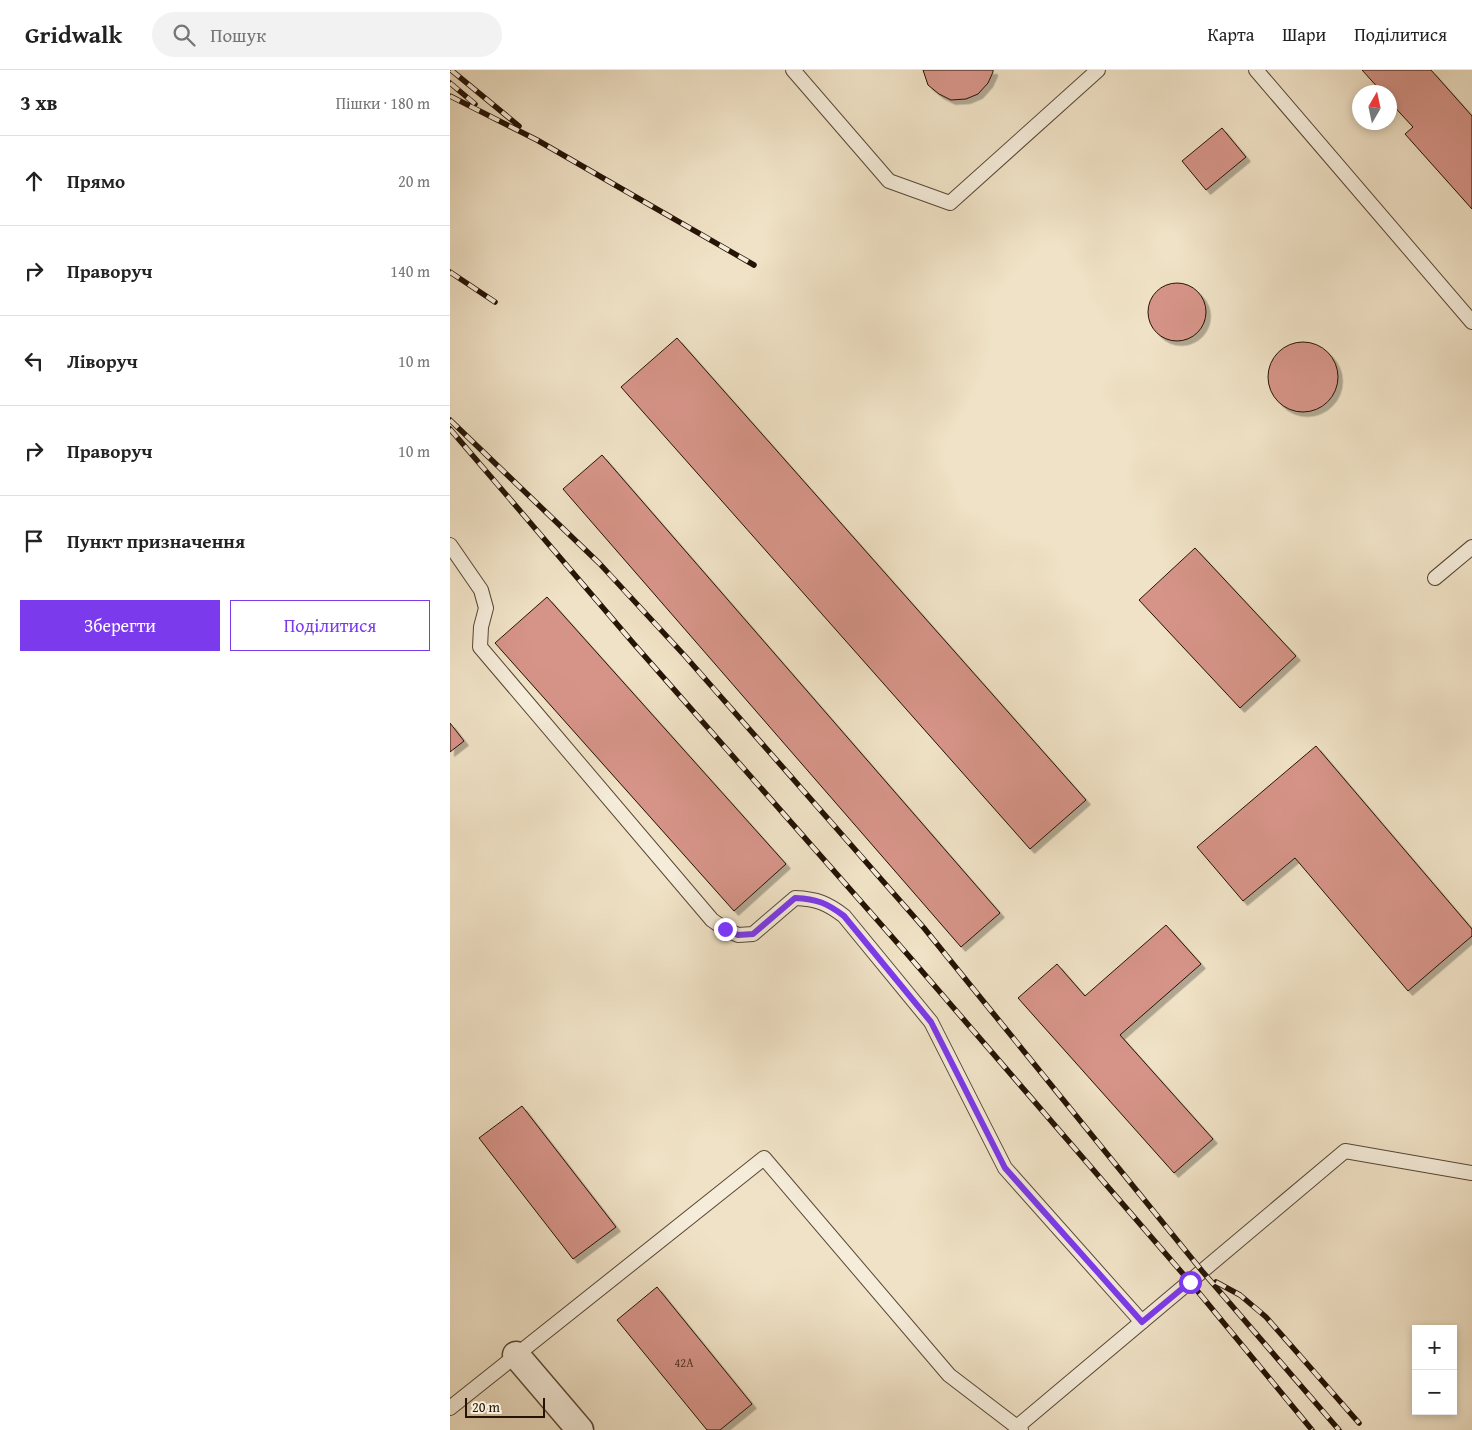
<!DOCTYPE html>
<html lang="uk">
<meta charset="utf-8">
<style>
:root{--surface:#fff;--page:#f2f2f2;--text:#222;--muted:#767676;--line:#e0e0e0;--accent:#7c3aed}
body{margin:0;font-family:"Gentium Book Plus",serif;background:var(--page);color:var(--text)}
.controls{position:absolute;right:15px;bottom:15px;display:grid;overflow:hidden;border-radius:0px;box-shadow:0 2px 8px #0003}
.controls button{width:45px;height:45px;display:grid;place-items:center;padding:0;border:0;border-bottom:1px solid var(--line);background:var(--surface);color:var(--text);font:25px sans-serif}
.compass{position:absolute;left:902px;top:15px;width:45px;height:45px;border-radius:50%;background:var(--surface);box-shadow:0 2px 8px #0003;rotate:9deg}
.scale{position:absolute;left:15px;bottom:12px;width:80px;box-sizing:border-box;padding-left:5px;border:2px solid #251305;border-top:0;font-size:14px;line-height:18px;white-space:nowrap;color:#251305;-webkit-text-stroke:4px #f5ecda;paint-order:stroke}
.stop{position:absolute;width:15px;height:15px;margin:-11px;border:4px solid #7c3aed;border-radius:50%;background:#fff}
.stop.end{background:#7c3aed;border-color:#fff;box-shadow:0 1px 5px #0008}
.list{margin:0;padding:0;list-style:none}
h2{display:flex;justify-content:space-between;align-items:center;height:65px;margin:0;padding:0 20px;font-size:21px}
h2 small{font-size:16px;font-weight:400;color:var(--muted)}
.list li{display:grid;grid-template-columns:32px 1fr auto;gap:15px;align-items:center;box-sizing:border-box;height:90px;padding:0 20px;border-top:1px solid var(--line)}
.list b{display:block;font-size:19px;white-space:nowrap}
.list em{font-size:16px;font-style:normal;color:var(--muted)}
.actions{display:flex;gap:10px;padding:15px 20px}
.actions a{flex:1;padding:11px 0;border:1px solid var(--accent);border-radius:0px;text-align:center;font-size:18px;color:var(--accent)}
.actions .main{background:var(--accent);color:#fff}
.icon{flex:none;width:28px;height:28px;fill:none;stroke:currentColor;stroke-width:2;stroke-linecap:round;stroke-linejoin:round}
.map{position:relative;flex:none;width:1022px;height:1360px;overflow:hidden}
header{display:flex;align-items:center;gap:30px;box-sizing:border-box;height:70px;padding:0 25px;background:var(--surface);border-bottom:1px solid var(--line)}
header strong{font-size:24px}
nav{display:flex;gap:28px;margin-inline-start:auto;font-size:18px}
.search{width:350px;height:45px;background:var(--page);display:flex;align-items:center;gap:12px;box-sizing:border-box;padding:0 18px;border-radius:28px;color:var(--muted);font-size:19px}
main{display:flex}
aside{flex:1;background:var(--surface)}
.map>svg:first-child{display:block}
.building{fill:#d69488;stroke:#251305;filter:url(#shadow)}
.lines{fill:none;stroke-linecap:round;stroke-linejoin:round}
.service-casing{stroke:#584735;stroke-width:16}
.minor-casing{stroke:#584735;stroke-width:29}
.service{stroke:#f5ecda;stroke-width:14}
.minor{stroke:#f5ecda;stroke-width:26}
.rail-casing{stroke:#251305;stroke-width:5.5}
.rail{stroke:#f5ecda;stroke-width:4;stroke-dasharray:11;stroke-linecap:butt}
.route{stroke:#7c3aed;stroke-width:6}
.labels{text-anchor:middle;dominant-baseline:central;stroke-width:4.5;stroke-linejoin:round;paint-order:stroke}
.number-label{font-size:12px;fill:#513326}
</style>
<header>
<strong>Gridwalk</strong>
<div class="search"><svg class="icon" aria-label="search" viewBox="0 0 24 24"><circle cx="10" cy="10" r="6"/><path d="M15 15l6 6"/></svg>Пошук</div>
<nav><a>Карта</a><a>Шари</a><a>Поділитися</a></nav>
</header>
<main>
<aside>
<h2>3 хв<small>Пішки · 180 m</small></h2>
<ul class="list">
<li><svg class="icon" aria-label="ahead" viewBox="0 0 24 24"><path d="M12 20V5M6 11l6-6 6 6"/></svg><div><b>Прямо</b></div><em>20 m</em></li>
<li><svg class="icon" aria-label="right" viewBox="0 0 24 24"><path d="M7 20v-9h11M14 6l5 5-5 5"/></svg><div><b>Праворуч</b></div><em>140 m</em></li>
<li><svg class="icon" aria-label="left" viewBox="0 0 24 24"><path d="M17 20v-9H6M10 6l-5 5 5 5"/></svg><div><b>Ліворуч</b></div><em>10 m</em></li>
<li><svg class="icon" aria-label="right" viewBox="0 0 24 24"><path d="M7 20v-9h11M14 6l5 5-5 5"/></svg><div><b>Праворуч</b></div><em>10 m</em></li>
<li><svg class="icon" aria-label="arrive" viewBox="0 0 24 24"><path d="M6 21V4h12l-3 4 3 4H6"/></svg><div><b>Пункт призначення</b></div></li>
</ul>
<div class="actions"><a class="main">Зберегти</a><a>Поділитися</a></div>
</aside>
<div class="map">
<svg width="1022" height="1360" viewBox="0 0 1022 1360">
<defs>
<filter id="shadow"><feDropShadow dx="4.5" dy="4.5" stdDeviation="0" flood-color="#0004"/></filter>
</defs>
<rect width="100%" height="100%" fill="#f0e2c6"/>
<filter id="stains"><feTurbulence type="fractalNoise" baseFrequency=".004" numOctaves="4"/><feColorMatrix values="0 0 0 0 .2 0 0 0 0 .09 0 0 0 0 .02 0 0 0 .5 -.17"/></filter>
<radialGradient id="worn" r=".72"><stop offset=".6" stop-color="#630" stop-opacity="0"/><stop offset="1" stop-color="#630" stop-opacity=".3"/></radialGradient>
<path class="building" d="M473 0H543V2L538 13 528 24 516 29 501 30 489 24 478 15Z
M912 0H981L1022 46V139L955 64 963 57 939 31V22H932Z
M772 58 796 87 756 120 732 91Z
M698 242a29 29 0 1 1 58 0a29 29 0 1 1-58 0Z
M227 268 636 730 580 779 171 317Z
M818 307a35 35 0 1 1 70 0a35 35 0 1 1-70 0Z
M152 385 550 843 511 877 113 419Z
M745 478 846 586 790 638 689 530Z
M97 527 336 794 284 841 45 573Z
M0 653 14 671 0 682Z
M866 676 1022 859V866L958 921 845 788 793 831 747 777Z
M716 855 751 894 670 965 763 1069 724 1103 568 928 607 894 635 926Z
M72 1036 166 1157 123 1189 29 1068Z
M207 1217 302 1334 270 1360H257L167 1250Z"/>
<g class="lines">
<g class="service-casing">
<path id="service" d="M343 0 439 111 500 133 648 0
M806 0 1022 252
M0 475 31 520 36 538 31 557 30 577 262 850 275 859 288 865 303 864 345 828C367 829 377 833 394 846L481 952 555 1098 692 1252
M985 508 1022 477
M0 1338 314 1088 499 1305 571 1360
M568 1356 895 1081 1022 1103"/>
</g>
<g class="minor-casing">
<path id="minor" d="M66 1285 130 1360"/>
</g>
<use href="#service" class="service"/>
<use href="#minor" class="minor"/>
<g class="rail-casing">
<path id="rail" d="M1 0 69 56
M0 13 25 34
M0 26 87 70 304 195
M0 202 45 232
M0 350 149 493 235 586 474 858 752 1201 889 1360
M0 359 184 574 458 885 740 1212 862 1360
M766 1212 790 1225 816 1247 909 1353"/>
</g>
<use href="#rail" class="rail"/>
</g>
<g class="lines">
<path class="route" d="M275 859 288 865 303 864 345 828C367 829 377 833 394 846L481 952 555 1098 692 1252 740 1212"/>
</g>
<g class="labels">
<g class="number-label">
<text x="234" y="1292">42А</text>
</g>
</g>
<rect width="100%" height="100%" filter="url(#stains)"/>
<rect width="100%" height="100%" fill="url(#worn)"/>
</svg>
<div class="controls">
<button>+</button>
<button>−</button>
</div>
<svg class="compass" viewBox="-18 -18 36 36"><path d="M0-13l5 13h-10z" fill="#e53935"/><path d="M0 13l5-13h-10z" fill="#767676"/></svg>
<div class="scale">20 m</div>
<div class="stop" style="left:740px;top:1212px"></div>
<div class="stop end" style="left:275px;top:859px"></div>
</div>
</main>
